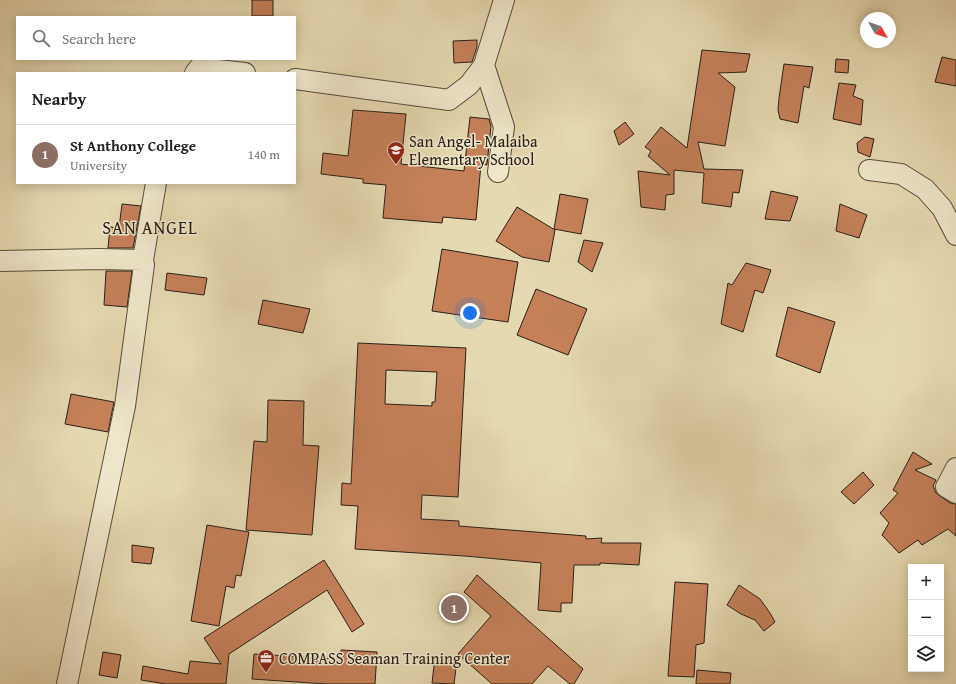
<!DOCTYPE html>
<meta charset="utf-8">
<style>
:root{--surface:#fff;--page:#f6f6f6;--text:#222;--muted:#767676;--line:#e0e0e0;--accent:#8f2418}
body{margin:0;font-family:"Gentium Book Plus",serif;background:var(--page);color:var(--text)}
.controls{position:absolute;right:12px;bottom:12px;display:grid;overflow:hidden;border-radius:0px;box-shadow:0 2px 10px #0003}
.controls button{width:36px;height:36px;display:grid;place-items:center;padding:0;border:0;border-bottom:1px solid var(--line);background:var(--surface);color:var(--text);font:20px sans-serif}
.compass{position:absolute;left:860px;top:12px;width:36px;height:36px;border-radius:50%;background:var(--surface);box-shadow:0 2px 10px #0003;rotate:130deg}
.you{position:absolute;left:470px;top:313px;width:14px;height:14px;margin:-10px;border:3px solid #fff;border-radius:50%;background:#1a73e8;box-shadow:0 0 0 6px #1a73e833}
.badge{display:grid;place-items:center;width:26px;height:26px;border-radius:50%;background:var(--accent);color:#fff;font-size:13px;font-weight:700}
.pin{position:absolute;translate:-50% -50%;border:2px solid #fff;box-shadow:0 1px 4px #0006}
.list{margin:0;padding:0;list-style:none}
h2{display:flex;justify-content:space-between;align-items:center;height:52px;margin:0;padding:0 16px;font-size:17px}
h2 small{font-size:13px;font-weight:400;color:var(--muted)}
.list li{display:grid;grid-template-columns:26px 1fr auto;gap:12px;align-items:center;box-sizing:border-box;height:60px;padding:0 16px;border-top:1px solid var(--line)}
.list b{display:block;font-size:15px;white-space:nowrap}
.list p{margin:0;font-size:13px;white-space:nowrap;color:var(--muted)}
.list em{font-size:13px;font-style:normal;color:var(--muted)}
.icon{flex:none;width:22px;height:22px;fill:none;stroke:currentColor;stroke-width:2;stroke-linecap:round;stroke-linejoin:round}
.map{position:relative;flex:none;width:956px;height:684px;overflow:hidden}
.search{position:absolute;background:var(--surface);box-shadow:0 2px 10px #0003;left:16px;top:16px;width:280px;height:44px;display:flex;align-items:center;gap:10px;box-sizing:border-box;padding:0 14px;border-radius:0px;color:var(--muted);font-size:15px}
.panel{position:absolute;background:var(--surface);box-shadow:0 2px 10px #0003;left:16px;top:72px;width:280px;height:112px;border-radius:0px}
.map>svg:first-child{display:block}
.building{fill:#c58058;stroke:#2a2017;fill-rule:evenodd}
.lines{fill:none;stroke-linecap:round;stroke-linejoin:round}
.minor-casing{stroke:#594e3d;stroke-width:22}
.minor{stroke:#eee6cb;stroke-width:20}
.labels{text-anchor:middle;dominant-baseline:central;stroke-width:3;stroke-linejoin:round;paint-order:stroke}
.poi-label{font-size:16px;fill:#2a2017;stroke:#eee6cb;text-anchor:start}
.quarter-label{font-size:18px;letter-spacing:1px;fill:#2a2017;stroke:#eee6cb}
</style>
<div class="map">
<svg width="956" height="684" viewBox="0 0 956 684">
<rect width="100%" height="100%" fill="#e5d9af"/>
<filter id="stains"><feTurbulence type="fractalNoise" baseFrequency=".005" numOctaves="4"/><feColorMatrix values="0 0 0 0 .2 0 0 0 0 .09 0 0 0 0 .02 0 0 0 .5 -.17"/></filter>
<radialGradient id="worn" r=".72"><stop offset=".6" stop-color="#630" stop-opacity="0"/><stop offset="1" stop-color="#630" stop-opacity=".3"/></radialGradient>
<path class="building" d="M252 0H273V16H252Z
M477 40V47L472 62 454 63 453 41Z
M702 50 750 54 746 72 718 73 735 87 725 146 698 142 704 169 743 170 739 193 733 192 731 207 702 203 704 173 674 170V194L666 195 665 210 641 207 638 171 670 175 648 156 651 151 645 147 661 127 687 148Z
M942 57 956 60V86L935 82Z
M836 59 849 60 848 73 835 72Z
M784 64 813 67 809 88 804 86 798 123 780 119 778 110 779 98Z
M839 83 856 85 853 96 863 100 861 125 833 119Z
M353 110 406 114 401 164 464 171 470 117 489 119 491 126 487 165 481 164 476 220 443 217 442 223 383 218 386 185 363 183V179L321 174 323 153 348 156Z
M625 122 634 134 619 145 614 131Z
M865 137 874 139 870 157 858 152 857 143Z
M771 191 798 197 790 221 765 219Z
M560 194 588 199 581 234 554 229Z
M122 204 141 206 133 248H108L110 227 119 228Z
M840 204 867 215 859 238 836 231Z
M517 207 555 230 549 262 522 257 496 241Z
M584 240 603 243 592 272 578 262Z
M442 249 518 262 508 322 432 311Z
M746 263 771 270 763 293 755 290 743 332 721 324 728 283 732 285Z
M106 271H132L127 307 104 305Z
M167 273 207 278 204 295 165 290Z
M536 289 587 309 568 355 517 335Z
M263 300 310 309 303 333 258 324Z
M788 307 835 322 820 373 776 356Z
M358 343 466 348 458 497 422 495 421 519 459 521V526L586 536V539L602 538 601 543H641L639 565 600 563V565H574L572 603H561V612L538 610 541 563 465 556 355 549 358 506 341 505 342 483 351 484ZM386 370 437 372 435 402H432V406L385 404Z
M71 394 114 402 108 432 65 424Z
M268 400 304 401 303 445 319 446 312 535 246 530 254 441 267 442Z
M913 452 932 464 915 470 936 480 933 486 936 493 950 503 956 504V536L948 529 922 545 918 540 899 553 882 535 889 523 880 513 898 493 893 490Z
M863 472 874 485 854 504 841 492Z
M207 525 249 532 241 576 236 575 234 588 226 586 219 626 191 621Z
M132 545 154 548 151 564 132 562Z
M324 560 364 624 352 632 327 590 229 654 226 684H166L141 680 143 666 188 674 190 661 221 664 204 638Z
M477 575 583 669 574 684H570L548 666 532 684H492L458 654 491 616 464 592Z
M675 582 708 584 704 643 696 645 694 677 668 676Z
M739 585 760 599 770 613 775 622 764 631 755 620 741 614 727 605Z
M341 650 377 652 375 684H326L252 679 254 654 340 659Z
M103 652 121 655 117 678 99 675Z
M435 657 457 660 454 684 432 683Z
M697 670 731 673 730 684H696Z"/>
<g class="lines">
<g class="minor-casing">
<path id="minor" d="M484 65 504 127 498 172
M195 73 199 68 245 73
M295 79 449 100 469 85 484 65 504 0
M869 170 901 174 925 189 942 208 956 235
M0 261 99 259 143 260
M956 468 946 487 956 493
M67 684 125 406 144 265 143 260 156 183"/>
</g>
<use href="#minor" class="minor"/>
</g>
<defs>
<g id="school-pin" transform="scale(0.9)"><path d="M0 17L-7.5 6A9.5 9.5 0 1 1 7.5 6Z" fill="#8f2418" stroke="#eee6cb"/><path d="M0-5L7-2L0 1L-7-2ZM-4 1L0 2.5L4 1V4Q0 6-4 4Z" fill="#fff"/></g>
<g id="office-pin" transform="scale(0.9)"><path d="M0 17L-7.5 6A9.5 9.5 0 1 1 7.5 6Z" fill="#8f2418" stroke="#eee6cb"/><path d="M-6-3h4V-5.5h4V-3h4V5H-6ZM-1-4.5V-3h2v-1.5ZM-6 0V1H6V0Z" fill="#fff"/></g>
</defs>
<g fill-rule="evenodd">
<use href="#school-pin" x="396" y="150"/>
<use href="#office-pin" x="266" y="658"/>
</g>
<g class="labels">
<g class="poi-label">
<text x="409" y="141">San Angel- Malaiba<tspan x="409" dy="18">Elementary School</tspan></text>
<text x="279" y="658">COMPASS Seaman Training Center</text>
</g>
<g class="quarter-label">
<text x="150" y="227">SAN ANGEL</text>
</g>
</g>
<rect width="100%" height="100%" filter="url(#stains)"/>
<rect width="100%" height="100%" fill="url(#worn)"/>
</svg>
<div class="controls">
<button>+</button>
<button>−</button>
<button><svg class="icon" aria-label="layers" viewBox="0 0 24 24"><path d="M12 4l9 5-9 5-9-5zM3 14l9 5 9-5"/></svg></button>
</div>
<svg class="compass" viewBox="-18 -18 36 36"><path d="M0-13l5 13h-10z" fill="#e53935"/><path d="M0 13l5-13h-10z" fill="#767676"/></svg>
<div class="you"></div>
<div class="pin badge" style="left:454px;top:608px;background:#8d6e63">1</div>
<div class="search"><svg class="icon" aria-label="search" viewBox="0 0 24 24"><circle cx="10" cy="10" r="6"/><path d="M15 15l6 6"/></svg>Search here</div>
<section class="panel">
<h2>Nearby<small></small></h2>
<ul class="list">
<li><span class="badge" style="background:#8d6e63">1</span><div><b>St Anthony College</b><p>University</p></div><em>140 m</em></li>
</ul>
</section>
</div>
